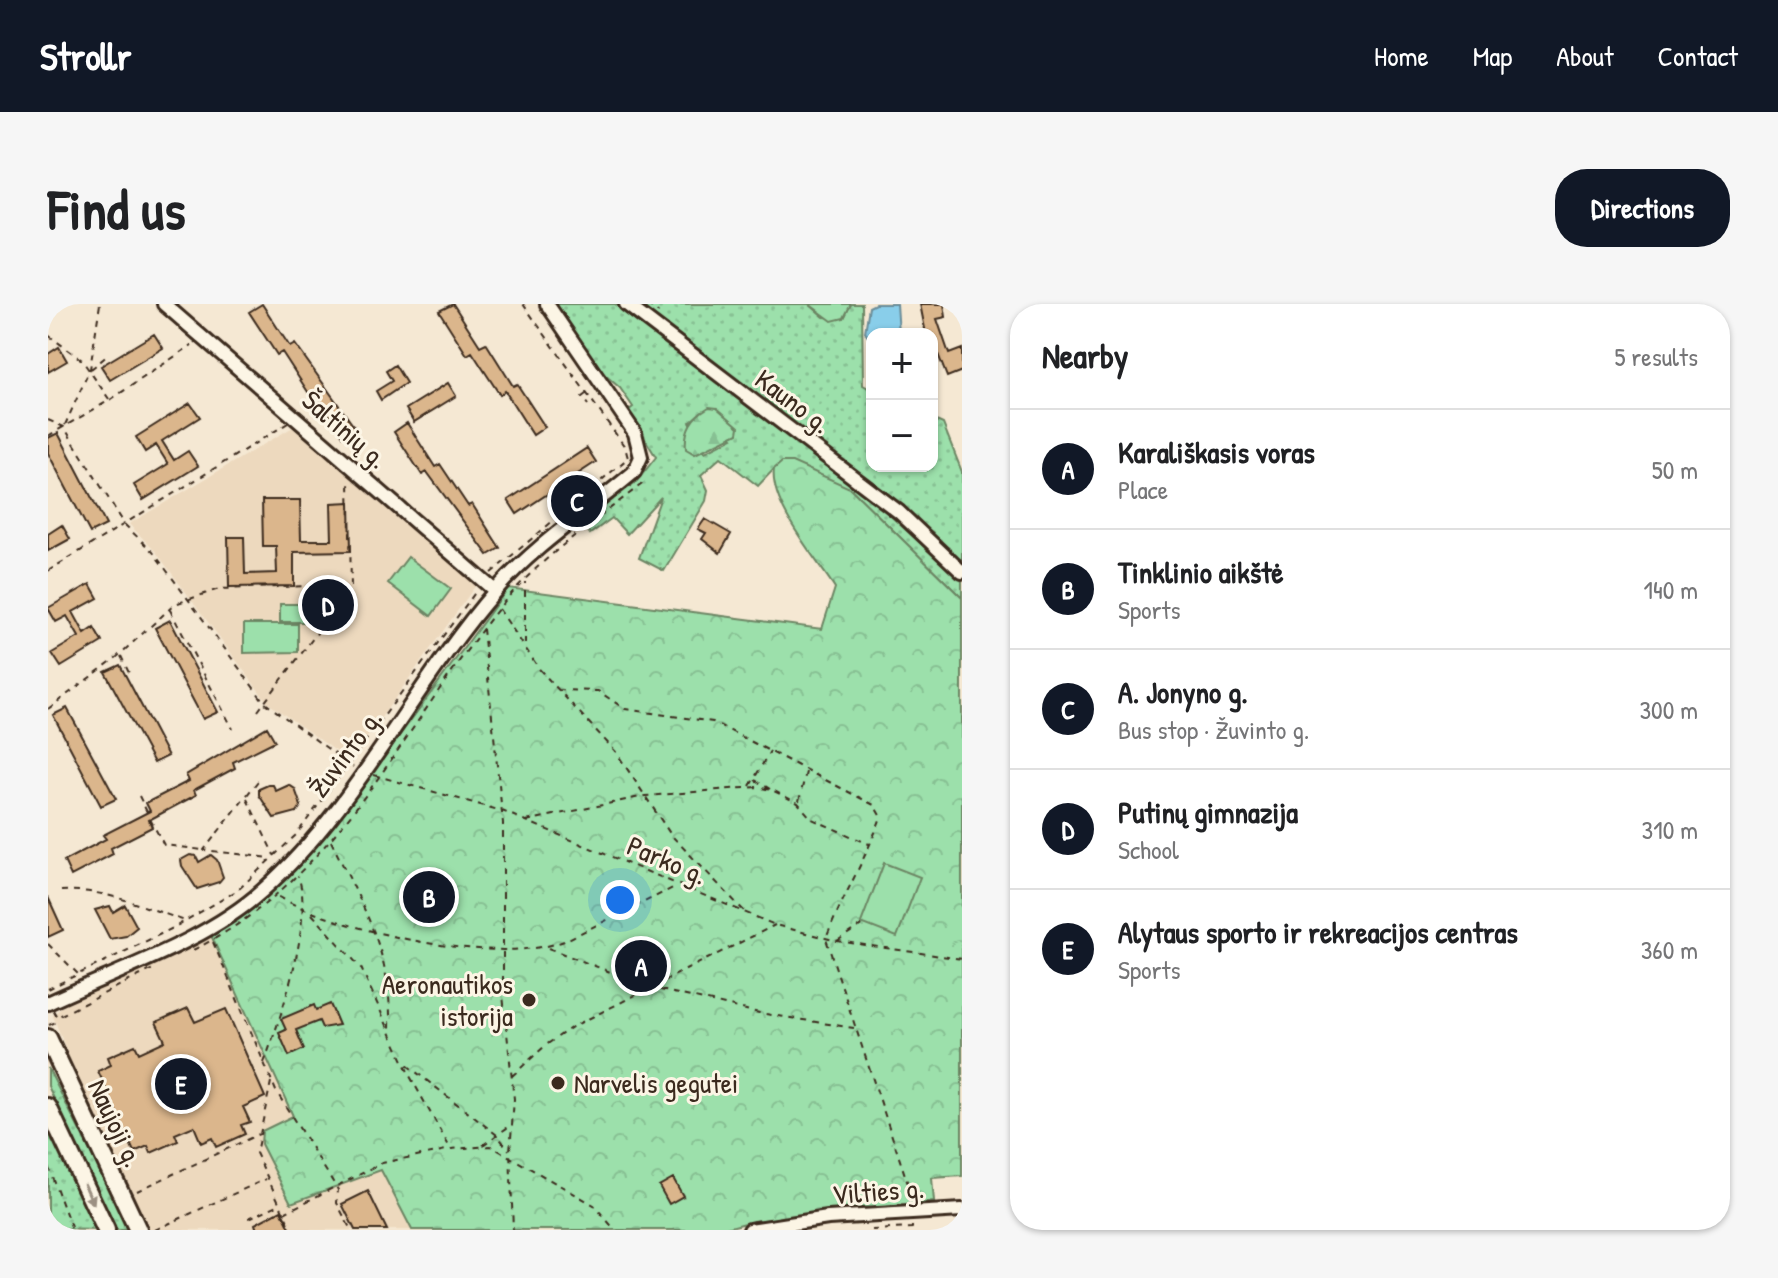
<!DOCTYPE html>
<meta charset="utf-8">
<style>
:root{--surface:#fff;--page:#f6f6f6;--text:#202124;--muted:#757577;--line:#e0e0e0;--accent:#111827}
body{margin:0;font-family:"Patrick Hand",sans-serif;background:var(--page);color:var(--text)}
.controls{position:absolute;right:24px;top:24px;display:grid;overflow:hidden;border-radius:16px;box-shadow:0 2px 6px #0004}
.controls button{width:72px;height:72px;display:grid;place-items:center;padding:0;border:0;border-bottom:2px solid var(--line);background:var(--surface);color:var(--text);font:40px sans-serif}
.you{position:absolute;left:572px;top:596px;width:28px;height:28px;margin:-20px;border:6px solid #fff;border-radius:50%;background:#1a73e8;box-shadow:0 0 0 12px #1a73e833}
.badge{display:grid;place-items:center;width:52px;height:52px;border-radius:50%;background:var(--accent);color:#fff;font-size:26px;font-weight:700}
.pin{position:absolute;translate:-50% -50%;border:4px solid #fff;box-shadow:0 2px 8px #0006}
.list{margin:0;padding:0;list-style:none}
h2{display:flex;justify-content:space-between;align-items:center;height:104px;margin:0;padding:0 32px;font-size:34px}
h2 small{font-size:26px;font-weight:400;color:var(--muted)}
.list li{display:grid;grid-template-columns:52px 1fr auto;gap:24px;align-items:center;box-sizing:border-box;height:120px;padding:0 32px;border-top:2px solid var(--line)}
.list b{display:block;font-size:30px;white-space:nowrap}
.list p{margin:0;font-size:26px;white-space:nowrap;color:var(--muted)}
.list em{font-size:26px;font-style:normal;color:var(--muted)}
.map{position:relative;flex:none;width:914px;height:926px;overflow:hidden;border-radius:32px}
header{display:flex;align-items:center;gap:48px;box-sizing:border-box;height:112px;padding:0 40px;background:var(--accent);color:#fff}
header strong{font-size:38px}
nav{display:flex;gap:44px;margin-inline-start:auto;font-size:28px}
.intro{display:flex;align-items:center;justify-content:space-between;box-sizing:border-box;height:192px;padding:0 48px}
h1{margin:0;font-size:56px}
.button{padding:20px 36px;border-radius:32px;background:var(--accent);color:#fff;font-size:28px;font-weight:700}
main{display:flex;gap:48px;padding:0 48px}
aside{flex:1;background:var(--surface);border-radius:32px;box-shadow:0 2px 6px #0004}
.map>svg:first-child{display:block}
.built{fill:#edd9be}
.grass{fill:url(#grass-dots);stroke:#6c8564;stroke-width:2;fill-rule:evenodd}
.forest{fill:url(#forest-firs);stroke:#6c8564;stroke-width:2}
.park{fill:url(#park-crowns);stroke:#6c8564;stroke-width:2}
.pitch{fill:#9ce0ab;stroke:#6c8564;stroke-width:2}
.water{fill:#89ceea;stroke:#6a8c98;stroke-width:2}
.building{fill:#dbb68c;stroke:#3b2a1e;stroke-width:2}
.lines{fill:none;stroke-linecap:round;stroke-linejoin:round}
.minor-casing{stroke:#3b2a1e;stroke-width:18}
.major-casing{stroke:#3b2a1e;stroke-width:22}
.path{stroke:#3b2a1e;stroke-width:2;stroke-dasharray:6 6;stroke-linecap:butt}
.minor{stroke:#fcf5e5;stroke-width:12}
.major{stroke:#fcf5e5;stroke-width:16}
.oneway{fill:#9c9082}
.poi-dot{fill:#3b2a1e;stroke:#fcf5e5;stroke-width:3}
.labels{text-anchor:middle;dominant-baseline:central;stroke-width:6;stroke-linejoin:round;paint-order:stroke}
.street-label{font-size:28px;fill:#3b2a1e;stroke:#fcf5e5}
.poi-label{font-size:28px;fill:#3b2a1e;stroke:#fcf5e5;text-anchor:end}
</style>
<header>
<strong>Strollr</strong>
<nav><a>Home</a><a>Map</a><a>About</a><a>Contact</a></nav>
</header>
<div class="intro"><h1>Find us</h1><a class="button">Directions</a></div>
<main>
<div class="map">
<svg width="914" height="926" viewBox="0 0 914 926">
<defs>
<pattern id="grass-dots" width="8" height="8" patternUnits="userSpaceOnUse" patternTransform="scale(2)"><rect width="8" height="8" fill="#9ce0ab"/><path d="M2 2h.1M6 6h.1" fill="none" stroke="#87c093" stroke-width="1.8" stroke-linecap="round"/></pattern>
<pattern id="forest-firs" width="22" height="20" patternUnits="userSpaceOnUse" patternTransform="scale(2)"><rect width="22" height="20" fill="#9ce0ab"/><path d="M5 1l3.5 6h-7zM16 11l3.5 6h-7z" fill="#87c093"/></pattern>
<pattern id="park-crowns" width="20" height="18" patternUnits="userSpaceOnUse" patternTransform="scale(2)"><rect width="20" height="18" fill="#9ce0ab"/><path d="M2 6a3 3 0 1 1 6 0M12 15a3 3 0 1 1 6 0" fill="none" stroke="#87c093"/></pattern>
</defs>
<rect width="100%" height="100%" fill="#f5e8d3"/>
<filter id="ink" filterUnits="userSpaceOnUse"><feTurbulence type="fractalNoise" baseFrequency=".0125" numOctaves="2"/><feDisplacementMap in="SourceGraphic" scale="16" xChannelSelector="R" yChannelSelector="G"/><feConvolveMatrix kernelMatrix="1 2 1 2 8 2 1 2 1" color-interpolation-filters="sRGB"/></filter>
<g filter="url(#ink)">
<path class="built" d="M245 123 428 281 302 457 220 399 108 248 81 220Z
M162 629 245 813 214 827 243 899 333 866 364 926H98L37 794 5 712 13 703Z"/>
<path class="grass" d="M504 0H567L825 196 914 277V294L802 184 726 165 710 182 673 153 653 171 660 186 658 197 616 267 591 254 613 193 579 230 564 214 542 230 534 219 589 177 608 153 580 107 585 103 572 84 549 64ZM654 107 685 134 657 148 642 118Z
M590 0H761L776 13 796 14 803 0H814L815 81 824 86V162H884V115L895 120 914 168V259L857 206Z
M0 764 82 926H68L0 782Z
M0 819 51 926 0 925Z"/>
<path class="forest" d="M761 0H803L796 14 784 17Z
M661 103 669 104 691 123 690 129 647 150 638 145C636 125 644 113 661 103Z"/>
<path class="park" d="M734 158H744L802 184 914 294V872L884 874 886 898 705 917 671 926H364L333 866 243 899 213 840 214 827 245 812 162 629 207 599 282 526 460 284 774 325 787 284C768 254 721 200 726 165Z"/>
<path class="pitch" d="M360 253 403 285 383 312 340 279Z
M232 300H264V318H232Z
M196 320H250V348L196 349Z
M836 559 872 573 849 633 813 619Z"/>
<path class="water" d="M827 0H849L851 30H824L821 35 817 28 821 3Z"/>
<path class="building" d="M214 0 242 43 247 40 307 124 295 132 267 88 262 91 234 48 229 51 201 8Z
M405 0 432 42 438 39 465 82 469 80 497 123 485 131 457 87 452 91 424 48 419 51 391 7Z
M872 0H896L898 13 889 15 901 50 914 45V67L899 73 888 45 884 46V30H878Z
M106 30 115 44 62 76 53 62Z
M11 43 19 57 0 68V50Z
M347 61 358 79 333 96 328 87 344 77 338 67Z
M400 79 408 92 366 118 358 105Z
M142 99 152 113 114 137 126 156 140 147 150 162 95 196 86 181 120 160 108 141 97 148 88 133Z
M359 119 387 163 392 160 420 202 424 200 452 244 440 251 379 168 374 171 346 128Z
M10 129 58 221 42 229 0 149V134Z
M539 144 548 158 469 210 460 196Z
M214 196H252L253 236H284L283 199 302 198 303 247 246 248V282L181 283 180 233H196L197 270 229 269 228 242H215Z
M657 215 683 230 672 249 654 235 658 229 650 225Z
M14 221 22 235 0 247V230Z
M42 280 50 294 25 308 37 330 46 324 54 338 13 363 4 349 31 333 19 312 8 318 0 304Z
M122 316 170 408 155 415 107 324Z
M72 361 120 452 106 459 57 368Z
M19 404 68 495 53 502 5 411Z
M219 423 227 437 185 458 187 464 146 486 148 491 101 516 104 523 63 544 65 550 23 572 16 557 58 535 55 531 102 507 98 499 141 477 138 471Z
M220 481H225L228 487 241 481 247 485 253 502 249 508 226 514 211 491V485Z
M142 551 148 552 151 558 163 551 169 556 175 573 171 578 149 585 134 562 133 556Z
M0 593 15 626 0 633Z
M77 601 89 623 78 632 62 635 47 606 62 602 65 608Z
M282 700 291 721 274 724 271 717 248 726 256 745 241 752 231 729 238 726 233 715 266 701 268 706Z
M140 704 147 718 178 705 217 793 195 803 202 818 193 821 197 830 168 843 164 834 153 839 146 822 127 830 130 837 103 849 100 842 86 848 50 767 63 761 60 753 87 741 91 749 117 737 108 718Z
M625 874 635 892 621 900 611 882Z
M320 887 339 926H307L294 900Z
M233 906 243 926H209L207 920Z"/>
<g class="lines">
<g class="minor-casing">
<path id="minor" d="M116 0 447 287
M578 0 851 208 914 268
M0 699C68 667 159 637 214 587 310 502 365 381 448 286 488 240 540 207 586 168L593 153 587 129 499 0
M702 926 780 914 914 906"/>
</g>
<g class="major-casing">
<path id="major" d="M0 734 90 926
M0 803 58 926"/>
</g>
<path class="path" d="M599 0 611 9
M0 31 34 56 61 95
M43 65 60 51
M538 90 534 93 540 101
M0 116 16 123 77 221 105 248 217 399 305 463
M17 121 42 65 52 0
M0 132 62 96 144 41
M0 267 240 119
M443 269 580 154 577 143 475 0
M451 305 492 366 568 448 623 531 698 609
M122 306 185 425
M435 325 455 519V691L466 795 462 847 465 926
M477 340V278
M73 352 81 369H84
M510 386 550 387 577 405 665 418 826 501 833 513C818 555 794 593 778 635L864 892 861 899
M0 405 69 353 127 300 171 285 263 282 271 327
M210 407 303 284 301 176
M326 471 454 507 727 621 789 637 914 655
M707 476 722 485
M210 477 156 546 223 554
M702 482 722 447
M91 492 99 508
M199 495 226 551
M751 497 758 468
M102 515 116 541 155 546
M478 517 597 492 708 483 724 486 750 499 764 515 821 540
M283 537C316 606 344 647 342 726
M13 587C56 584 96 603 137 617
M231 593C293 627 448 663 516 637L627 583
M264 610 313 664 362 772 402 844
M789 637 815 620
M165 638 228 787 290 886 289 899 303 926
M0 640 30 670
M500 644 604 684 711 709 806 724
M145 646C288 577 356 422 451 304 491 254 548 216 598 177
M0 685 125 624 190 586 248 531 429 286
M5 706 9 713 107 664
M1 721 10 717
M216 759C232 715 267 616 250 572
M359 761 449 831 461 846
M464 772 498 741 524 723 727 621
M223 778 208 849 244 926
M435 841 463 821
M0 862 24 926
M89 887 211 830
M236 909 334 859 403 845 443 842 546 901 567 926
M201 914 232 900
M107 926 218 875
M824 926 864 924V921"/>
<use href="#minor" class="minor"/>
<use href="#major" class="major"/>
</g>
<defs><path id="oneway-solid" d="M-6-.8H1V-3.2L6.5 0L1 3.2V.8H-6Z" transform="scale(2)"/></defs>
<use class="oneway" href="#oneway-solid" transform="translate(41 890) rotate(65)"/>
</g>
<g class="poi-dot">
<circle cx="481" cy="696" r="8"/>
<circle cx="510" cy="779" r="8"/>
</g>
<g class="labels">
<g class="street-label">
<text transform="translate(745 97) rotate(37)">Kauno g.</text>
<text transform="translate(297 125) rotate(41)">Šaltinių g.</text>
<text transform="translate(297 449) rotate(-53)">Žuvinto g.</text>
<text transform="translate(619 556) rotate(23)">Parko g.</text>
<text transform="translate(68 819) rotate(65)">Naujoji g.</text>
<text transform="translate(830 887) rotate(-4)">Vilties g.</text>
</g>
<g class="poi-label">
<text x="465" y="680">Aeronautikos<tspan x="465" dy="32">istorija</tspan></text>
<text x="526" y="779" text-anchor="start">Narvelis gegutei</text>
</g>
</g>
</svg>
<div class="controls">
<button>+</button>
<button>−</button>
</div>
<div class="you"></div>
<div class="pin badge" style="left:593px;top:662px">A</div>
<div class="pin badge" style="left:381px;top:593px">B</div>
<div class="pin badge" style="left:529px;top:197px">C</div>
<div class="pin badge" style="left:280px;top:301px">D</div>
<div class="pin badge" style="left:133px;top:780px">E</div>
</div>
<aside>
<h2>Nearby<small>5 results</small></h2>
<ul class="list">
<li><span class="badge">A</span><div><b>Karališkasis voras</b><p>Place</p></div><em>50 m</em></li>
<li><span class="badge">B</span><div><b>Tinklinio aikštė</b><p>Sports</p></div><em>140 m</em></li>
<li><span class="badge">C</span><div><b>A. Jonyno g.</b><p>Bus stop · Žuvinto g.</p></div><em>300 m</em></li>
<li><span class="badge">D</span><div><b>Putinų gimnazija</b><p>School</p></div><em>310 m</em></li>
<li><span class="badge">E</span><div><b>Alytaus sporto ir rekreacijos centras</b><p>Sports</p></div><em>360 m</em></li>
</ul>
</aside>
</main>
